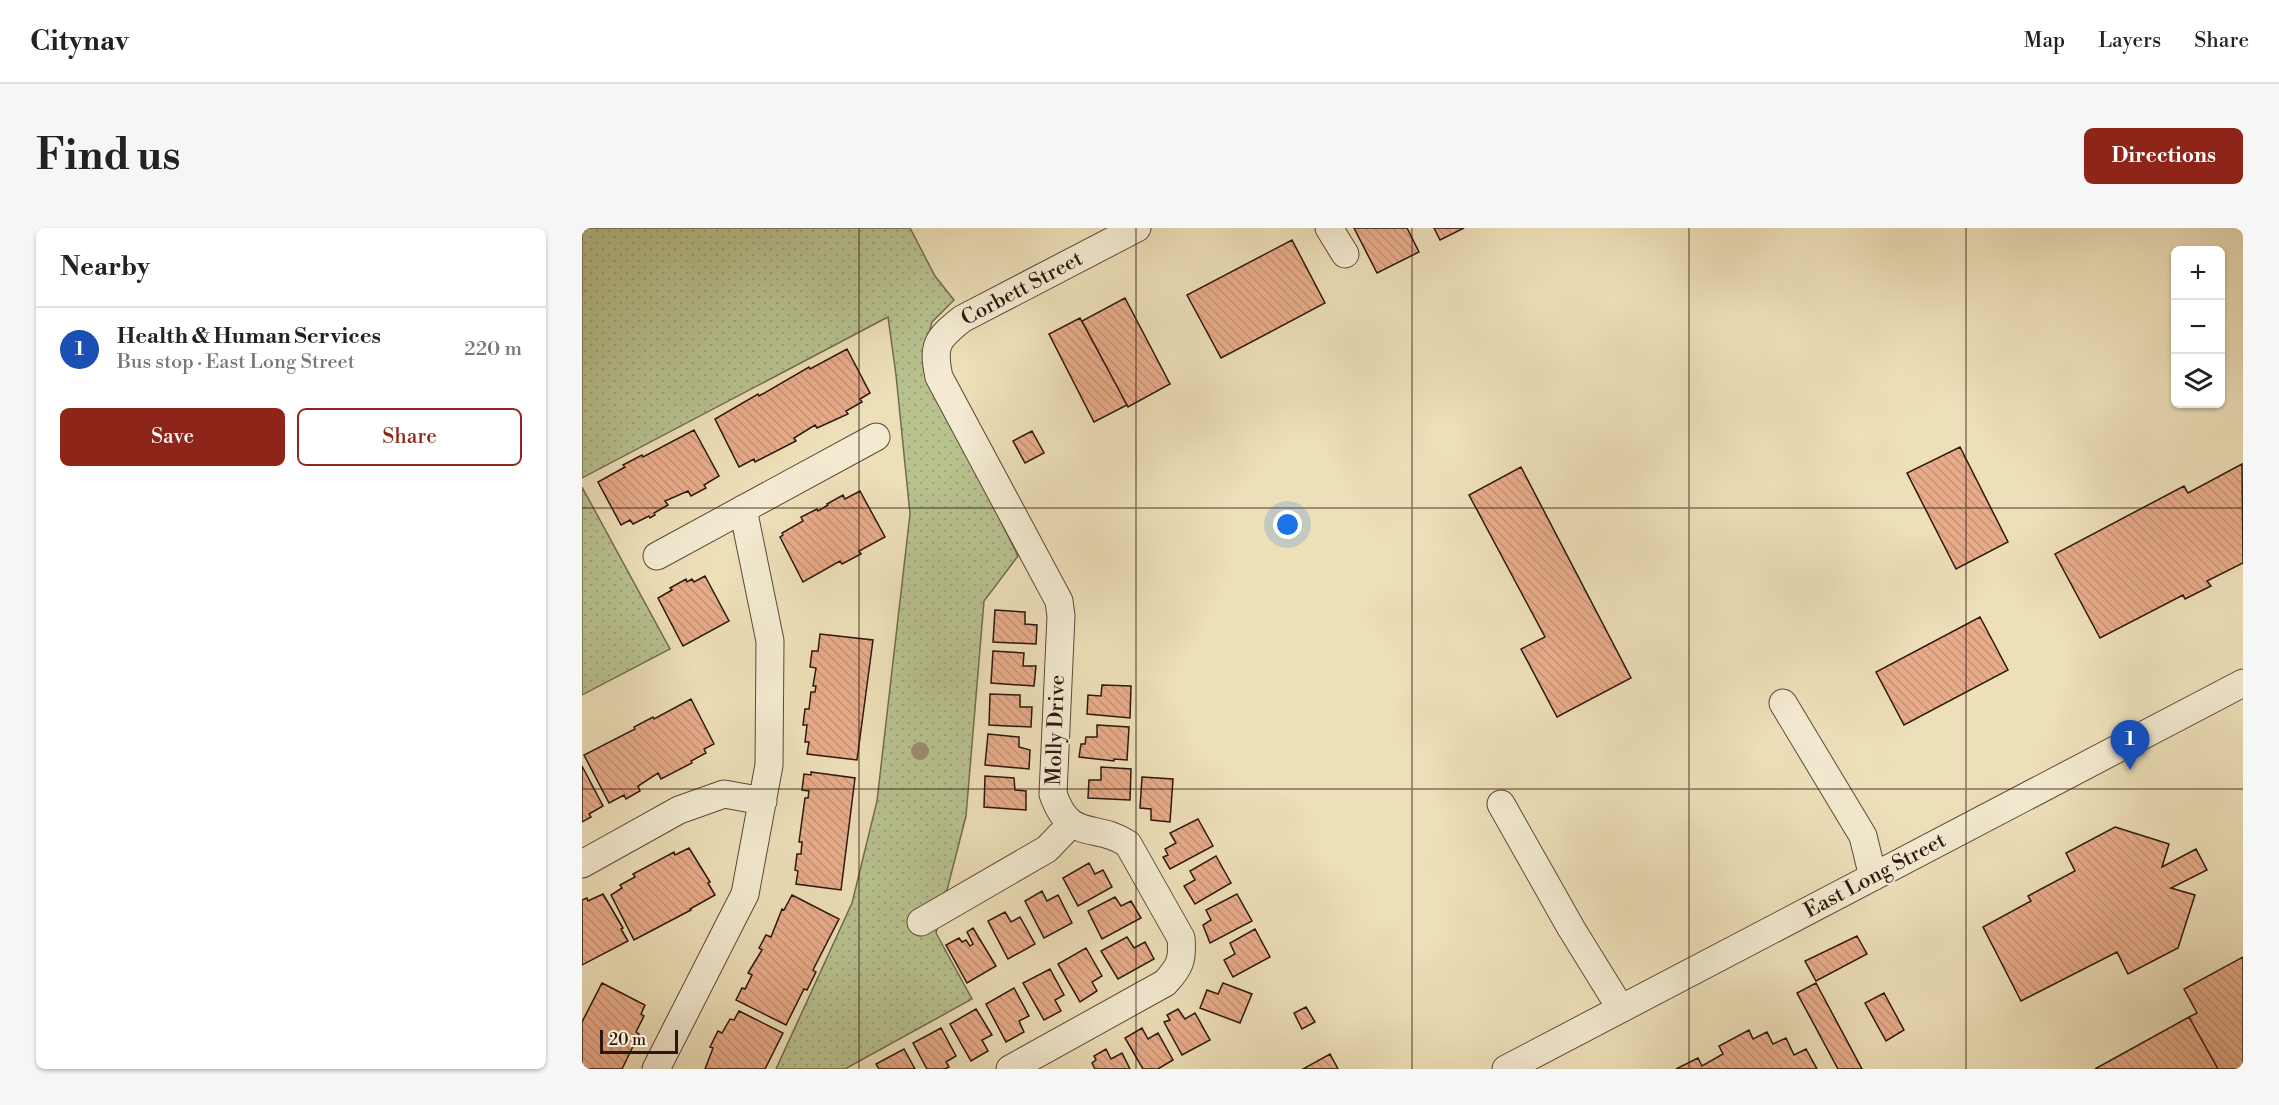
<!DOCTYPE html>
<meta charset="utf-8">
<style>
:root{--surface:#fff;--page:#f6f6f6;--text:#222;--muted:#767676;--line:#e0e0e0;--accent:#8f2418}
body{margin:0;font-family:"Libre Bodoni",serif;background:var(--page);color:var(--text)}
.controls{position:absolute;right:18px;top:18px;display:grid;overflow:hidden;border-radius:9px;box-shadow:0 2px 4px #0004}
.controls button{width:54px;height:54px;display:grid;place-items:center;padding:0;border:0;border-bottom:2px solid var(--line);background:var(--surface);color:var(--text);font:30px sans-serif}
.scale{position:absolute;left:18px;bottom:15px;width:78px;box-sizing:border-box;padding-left:6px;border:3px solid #2d170f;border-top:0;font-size:16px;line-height:21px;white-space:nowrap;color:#2d170f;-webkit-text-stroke:4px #f3ead1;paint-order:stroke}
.you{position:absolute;left:706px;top:297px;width:21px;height:21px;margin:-15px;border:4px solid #fff;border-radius:50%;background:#1a73e8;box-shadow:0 0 0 9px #1a73e833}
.badge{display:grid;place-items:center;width:39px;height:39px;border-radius:50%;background:var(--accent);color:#fff;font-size:20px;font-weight:700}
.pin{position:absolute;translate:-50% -50px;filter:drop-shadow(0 2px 3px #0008)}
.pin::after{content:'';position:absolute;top:32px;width:21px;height:18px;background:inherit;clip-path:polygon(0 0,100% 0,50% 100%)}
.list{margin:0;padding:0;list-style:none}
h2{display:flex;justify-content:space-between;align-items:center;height:78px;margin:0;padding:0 24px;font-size:26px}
h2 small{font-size:20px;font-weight:400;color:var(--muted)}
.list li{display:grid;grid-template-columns:39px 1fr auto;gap:18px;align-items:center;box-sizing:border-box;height:84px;padding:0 24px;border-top:2px solid var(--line)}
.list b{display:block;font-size:22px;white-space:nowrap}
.list p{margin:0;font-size:20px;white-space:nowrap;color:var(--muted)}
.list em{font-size:20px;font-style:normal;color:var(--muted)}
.actions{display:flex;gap:12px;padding:18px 24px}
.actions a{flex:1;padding:14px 0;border:2px solid var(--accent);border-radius:9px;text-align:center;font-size:21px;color:var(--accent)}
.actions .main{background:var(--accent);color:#fff}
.icon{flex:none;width:33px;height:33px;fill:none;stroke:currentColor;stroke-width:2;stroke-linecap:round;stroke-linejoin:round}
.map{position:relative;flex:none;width:1661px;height:841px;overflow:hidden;border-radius:9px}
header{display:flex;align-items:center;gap:36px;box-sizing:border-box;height:84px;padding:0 30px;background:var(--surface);border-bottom:2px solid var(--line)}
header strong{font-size:28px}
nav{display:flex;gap:33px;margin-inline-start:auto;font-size:21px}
.intro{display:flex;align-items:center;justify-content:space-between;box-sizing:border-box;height:144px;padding:0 36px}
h1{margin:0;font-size:42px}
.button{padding:15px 27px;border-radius:9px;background:var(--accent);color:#fff;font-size:21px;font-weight:700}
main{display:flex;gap:36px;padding:0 36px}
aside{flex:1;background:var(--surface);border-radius:9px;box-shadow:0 2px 4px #0004}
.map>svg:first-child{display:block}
.grass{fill:url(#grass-dots);stroke:#726c4f;stroke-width:1.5}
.building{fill:url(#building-back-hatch);stroke:#2d170f;stroke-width:1.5}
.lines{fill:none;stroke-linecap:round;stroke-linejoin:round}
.minor-casing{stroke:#5d4939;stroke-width:29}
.minor{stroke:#f3ead1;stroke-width:27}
.tree{fill:#9a8d70}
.grid{fill:none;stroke:#2d170f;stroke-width:1.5;stroke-opacity:0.55}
.labels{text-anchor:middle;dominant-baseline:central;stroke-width:4.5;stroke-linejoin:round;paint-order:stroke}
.street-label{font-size:21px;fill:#2d170f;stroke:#f3ead1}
</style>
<header>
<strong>Citynav</strong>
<nav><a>Map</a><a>Layers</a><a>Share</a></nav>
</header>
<div class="intro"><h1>Find us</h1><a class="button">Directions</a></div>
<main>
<aside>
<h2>Nearby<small></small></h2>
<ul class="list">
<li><span class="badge" style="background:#1a4fb4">1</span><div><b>Health &amp; Human Services</b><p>Bus stop · East Long Street</p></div><em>220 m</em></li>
</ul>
<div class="actions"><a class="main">Save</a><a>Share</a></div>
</aside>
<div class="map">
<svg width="1661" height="841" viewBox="0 0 1661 841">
<defs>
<pattern id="grass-dots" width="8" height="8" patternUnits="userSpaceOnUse" patternTransform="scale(1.5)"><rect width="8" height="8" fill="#b8c28f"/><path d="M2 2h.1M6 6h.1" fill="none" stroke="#9ea67a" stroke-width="1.8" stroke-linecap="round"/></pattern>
<pattern id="building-back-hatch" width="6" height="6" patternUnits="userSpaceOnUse" patternTransform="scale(1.5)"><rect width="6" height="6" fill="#e8ac8a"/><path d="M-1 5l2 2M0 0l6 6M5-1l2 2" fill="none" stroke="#c79376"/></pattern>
</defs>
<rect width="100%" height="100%" fill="#eddfb8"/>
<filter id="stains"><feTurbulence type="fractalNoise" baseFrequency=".00333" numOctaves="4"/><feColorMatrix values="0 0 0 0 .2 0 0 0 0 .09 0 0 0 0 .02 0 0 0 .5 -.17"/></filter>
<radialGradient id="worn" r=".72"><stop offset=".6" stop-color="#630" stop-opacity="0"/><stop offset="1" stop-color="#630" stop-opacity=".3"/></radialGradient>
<path class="grass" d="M0 0H328L353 48 372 72 350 94 343 121 346 146 436 328 402 373 384 588 354 705 390 771 263 841H194L270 675 295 573 328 286 314 147 306 89 0 250Z
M0 259 88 421 0 467Z"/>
<path class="building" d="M772 0H825L837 24 795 45Z
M852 0H882L858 12Z
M710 12 743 75 639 130 605 67Z
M543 70 588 156 546 179 500 93Z
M498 90 545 177 512 194 467 106Z
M265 121 288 165 278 171 280 174 264 183 266 186 235 200 233 197 212 210 214 213 173 234 172 231 157 239 133 191 176 166 177 168 227 139 228 141Z
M112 202 137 248 122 257 124 260 109 268 106 263 83 273 86 277 72 285 73 287 68 290 67 288 51 296 48 292 39 297 16 254 43 239 41 237 60 227 61 229Z
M450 203 462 225 443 235 431 213Z
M1378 219 1426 314 1374 341 1325 245Z
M1660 236 1661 335 1625 353 1629 358 1603 371 1601 367 1518 410 1473 326 1602 258 1606 265Z
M939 239 1049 450 975 489 939 421 963 409 887 267Z
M278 263 303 309 277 323 279 326 260 336 258 333 221 354 198 309 201 307 200 305 221 293 219 289 235 281 236 283 246 277 245 276 261 267 263 271Z
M123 348 147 393 101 418 76 370 90 362 88 360 104 351 105 354 110 351 112 354Z
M413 382 443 384V396L455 397 454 416 411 414Z
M1398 389 1426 442 1322 497 1294 444Z
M238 406 291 412 275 532 225 526 227 514H223L225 497H221L223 481H227L229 464H233L234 458H231L234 440 228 439 230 423H236Z
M411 423 442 425 441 438H454L452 458 409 455Z
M520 457 549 458 548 490 505 486 506 467 519 468Z
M408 466 438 467V479H450L449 499 407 497Z
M109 471 132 516 122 521 124 525 109 533 110 535 79 551 76 545 56 558 58 563 44 571 42 567 27 575 2 527 53 501 52 499 71 489 72 491Z
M515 497 547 499 545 532 532 531V533L497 529 499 516H503L504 509H515Z
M406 506 437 509V519L448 522 447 541 403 537Z
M0 538 21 578 7 586 9 589 0 594Z
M519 539 549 541 548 572 506 570 507 552H519Z
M229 544 273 550 259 662 214 656 216 643 213 642 215 626H219L220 614H217L223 570H226L227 563 220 562 222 546 229 547Z
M403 548 432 550 433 562 444 563V582L402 579Z
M560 549 591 551 588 594 569 592V581L558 580Z
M616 591 631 618 588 641 581 629 586 627 583 621 594 615 588 605Z
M1533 599 1587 616 1580 639 1614 621 1625 642 1589 660 1613 667 1596 720 1546 746 1535 724 1439 773 1401 699 1449 673 1446 668 1493 643 1484 625Z
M107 620 128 654 126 655 133 667 108 681 109 682 52 712 29 667 40 660 38 657 53 649 51 646 92 624 93 627Z
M634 628 649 655 613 676 602 658 613 652 608 643Z
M507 635 513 646 521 642 530 659 496 678 481 650Z
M460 663 465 673 476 667 490 695 462 710 443 673Z
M21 666 41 700 39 701 46 713 0 737V672L5 670 6 673Z
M655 666 670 693 628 715 621 697 629 692 624 682Z
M210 667 257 691 231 742 234 744 225 762 222 761 204 797 154 772 160 760 163 761 170 747 166 745 180 722 177 720 184 707 189 709 200 681 202 682Z
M533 669 539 678 549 673 559 690 520 711 506 683Z
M423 684 429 694 438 689 453 716 426 731 406 693Z
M391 700 414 738 385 755 364 717 377 710 380 714 384 712 388 718 391 716 385 704Z
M673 701 688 729 651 749 642 732 653 726 648 715Z
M1275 708 1285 726 1234 753 1223 733Z
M545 709 552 720 563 714 572 731 536 751 519 723Z
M504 720 520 748 510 754 515 763 498 774 476 736Z
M1661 729V841H1636L1607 789 1615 785 1602 761Z
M468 741 482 767 473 772 479 783 462 792 441 755Z
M20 755 63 777 59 786 62 788 54 804 57 806 40 841H0V794Z
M641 755 670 766 658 795 618 780 625 762 636 766Z
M1234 755 1280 841H1256L1215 765Z
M432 760 447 788 437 793 442 804 424 814 404 776Z
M1302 765 1322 802 1304 813 1283 775Z
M724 779 733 794 720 801 712 785Z
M394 781 410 807 400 812 406 823 389 833 368 796Z
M596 781 603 791 613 785 628 812 600 827 582 794 588 792 585 787Z
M157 783 201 805 183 841H123L131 820 128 819 136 803 140 805 148 791 152 792Z
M1607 789 1636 841H1513Z
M359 800 374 828 364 834 367 839 363 841H345L331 815Z
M560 800 566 811 576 805 591 832 576 841H561L543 810Z
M1167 802 1171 811 1185 804 1191 816 1204 810 1212 827 1224 821 1235 841H1094L1116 830 1120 838 1141 826 1137 818Z
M322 821 333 841H297L294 836Z
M524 821 529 831 540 825 548 841H513L510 835 514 832 512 828Z
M748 826 756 841H721Z"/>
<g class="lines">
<g class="minor-casing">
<path id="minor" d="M747 0 763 26
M75 328 294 209
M1201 475 1281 608 1291 649
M919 576 989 700 1039 781
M0 636 97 582 142 566 181 573
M339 694 465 621 489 596
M74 841 163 666 187 537 188 413 161 281
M428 841 583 755C598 739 601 732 599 710L546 616C513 594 488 615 471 566L479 388 477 373 357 149C350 117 355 111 380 91L555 0
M924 841 1661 455"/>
</g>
<use href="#minor" class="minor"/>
</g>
<circle class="tree" cx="338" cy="523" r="9"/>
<path class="grid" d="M277 0V841M554 0V841M830 0V841M1107 0V841M1384 0V841M0 280H1661M0 561H1661"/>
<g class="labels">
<g class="street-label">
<text transform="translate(440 61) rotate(-28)">Corbett Street</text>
<text transform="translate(474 502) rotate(-88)">Molly Drive</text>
<text transform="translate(1293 648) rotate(-28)">East Long Street</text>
</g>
</g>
<rect width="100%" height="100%" filter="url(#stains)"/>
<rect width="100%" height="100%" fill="url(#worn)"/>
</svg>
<div class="controls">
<button>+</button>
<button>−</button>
<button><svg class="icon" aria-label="layers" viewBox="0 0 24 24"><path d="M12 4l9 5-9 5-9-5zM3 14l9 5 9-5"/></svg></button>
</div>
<div class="scale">20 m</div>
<div class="you"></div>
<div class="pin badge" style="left:1548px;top:542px;background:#1a4fb4">1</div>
</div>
</main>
